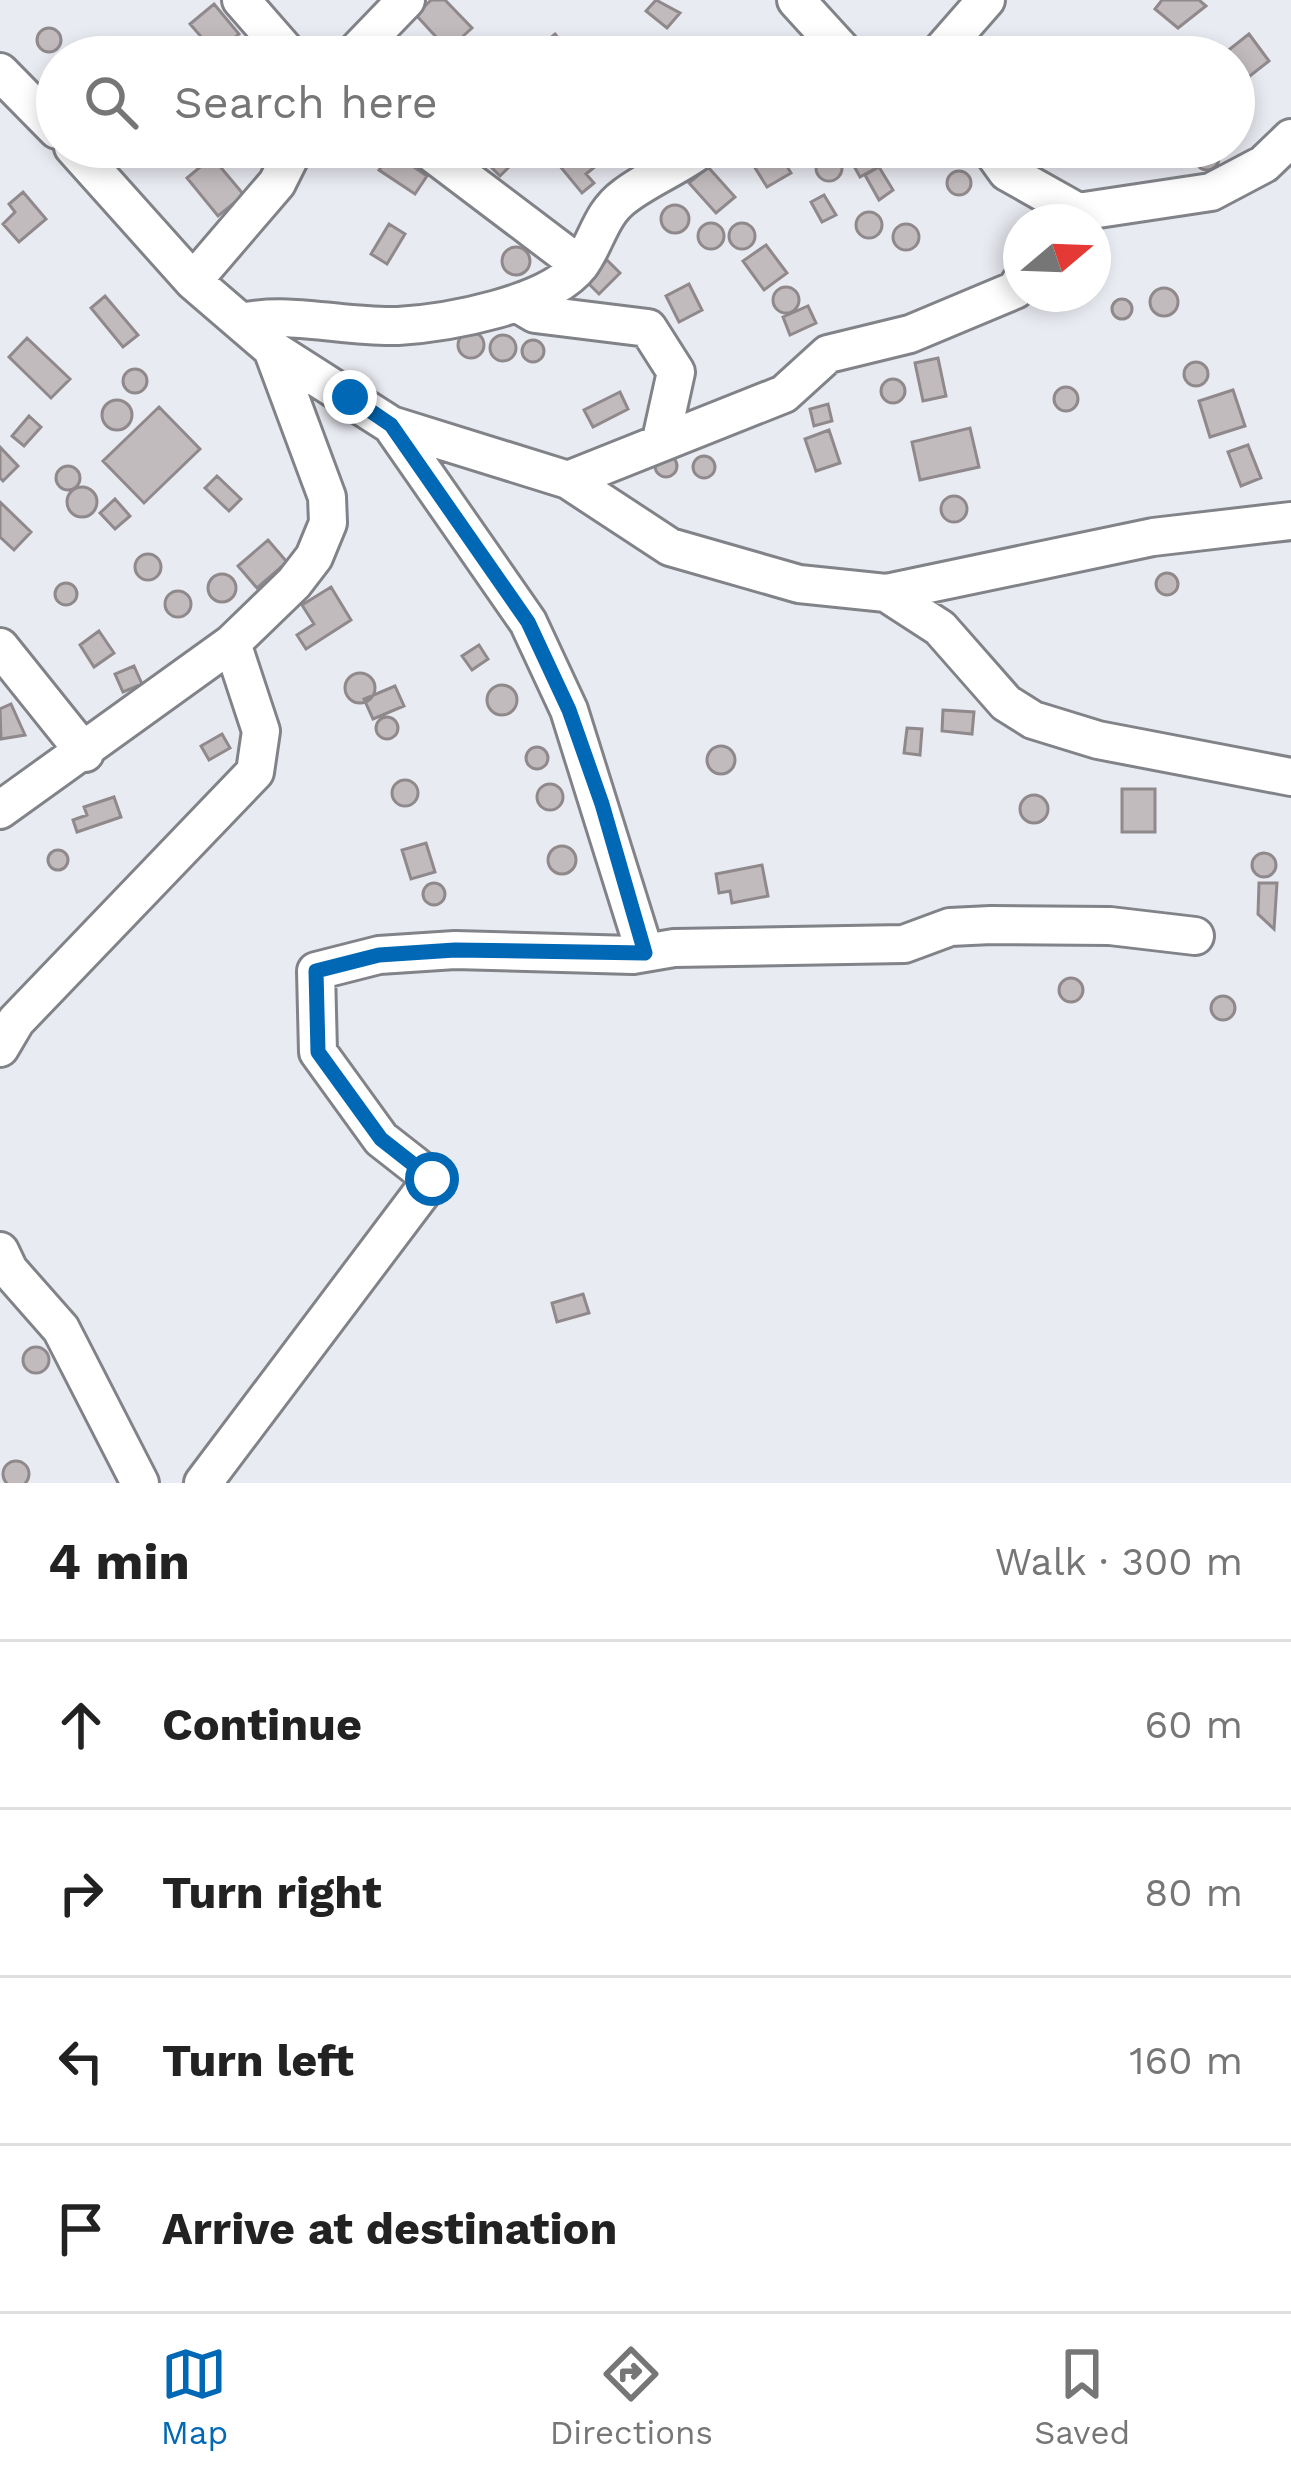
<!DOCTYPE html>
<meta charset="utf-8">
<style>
:root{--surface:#fff;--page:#f2f2f2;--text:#222;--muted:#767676;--line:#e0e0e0;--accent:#0068b4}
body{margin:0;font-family:"Work Sans",sans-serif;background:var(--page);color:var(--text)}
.compass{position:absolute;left:1003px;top:204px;width:108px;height:108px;border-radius:50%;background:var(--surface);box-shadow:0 6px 18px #0003;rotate:71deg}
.stop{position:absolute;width:36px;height:36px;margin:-27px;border:9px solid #0068b4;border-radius:50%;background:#fff}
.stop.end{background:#0068b4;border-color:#fff;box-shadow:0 3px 12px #0008}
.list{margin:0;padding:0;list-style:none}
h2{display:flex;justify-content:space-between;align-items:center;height:156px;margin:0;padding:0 48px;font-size:51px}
h2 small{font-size:39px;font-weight:400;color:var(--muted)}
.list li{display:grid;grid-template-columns:78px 1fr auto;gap:36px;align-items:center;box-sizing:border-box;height:168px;padding:0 48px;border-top:3px solid var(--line)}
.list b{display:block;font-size:45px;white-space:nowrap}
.list em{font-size:39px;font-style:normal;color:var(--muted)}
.icon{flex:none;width:66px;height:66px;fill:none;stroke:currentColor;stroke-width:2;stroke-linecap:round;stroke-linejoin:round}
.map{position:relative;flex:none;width:1291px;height:1483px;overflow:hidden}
.search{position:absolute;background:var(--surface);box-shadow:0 6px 18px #0003;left:36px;right:36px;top:36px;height:132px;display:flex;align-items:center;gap:30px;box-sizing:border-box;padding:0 42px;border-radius:66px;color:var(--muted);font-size:45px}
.sheet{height:828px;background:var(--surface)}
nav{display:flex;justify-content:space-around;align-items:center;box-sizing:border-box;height:168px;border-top:3px solid var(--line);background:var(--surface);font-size:33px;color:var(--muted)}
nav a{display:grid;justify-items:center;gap:6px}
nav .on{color:var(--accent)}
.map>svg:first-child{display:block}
.building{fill:#c2bbbe;stroke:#90898c;stroke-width:3}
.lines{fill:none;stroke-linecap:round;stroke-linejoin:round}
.minor-casing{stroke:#818389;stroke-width:42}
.minor{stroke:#fff;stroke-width:36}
.route{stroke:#0068b4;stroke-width:15}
</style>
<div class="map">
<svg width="1291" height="1483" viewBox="0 0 1291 1483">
<rect width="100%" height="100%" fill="#e9ebf2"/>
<path class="building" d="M431 0H445L472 28 448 50 416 15Z
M656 0 680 13 667 28 646 11Z
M1162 0H1199L1206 6 1178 28 1155 9Z
M214 4 239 34 216 54 190 24Z
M37 40a12 12 0 1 1 24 0a12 12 0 1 1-24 0Z
M555 34 571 54 529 57 528 56Z
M1249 34 1269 61 1241 83 1234 74V57L1221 56Z
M1195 158a12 12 0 1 1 24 0a12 12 0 1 1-24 0Z
M471 147H501L515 161 500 176Z
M569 147H582L597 165 586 174 594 183 582 193 554 159Z
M761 147H775L791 173 767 187 747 155Z
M876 147 885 163 860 177 844 148Z
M392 152 427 176 415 194 379 170Z
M816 168a13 13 0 1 1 26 0a13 13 0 1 1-26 0Z
M212 157 244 195 218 216 187 178Z
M708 167 735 197 716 213 689 183Z
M879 167 893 190 879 200 865 175Z
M947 183a12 12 0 1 1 24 0a12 12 0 1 1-24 0Z
M23 192 46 219 19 242 3 224 15 212 9 204Z
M824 195 836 215 822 222 811 202Z
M661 219a14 14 0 1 1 28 0a14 14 0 1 1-28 0Z
M856 225a13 13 0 1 1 26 0a13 13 0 1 1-26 0Z
M729 236a13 13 0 1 1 26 0a13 13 0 1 1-26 0Z
M698 236a13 13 0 1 1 26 0a13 13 0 1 1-26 0Z
M389 224 405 234 387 264 371 254Z
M893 237a13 13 0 1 1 26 0a13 13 0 1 1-26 0Z
M766 245 787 273 764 290 743 261Z
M502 261a14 14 0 1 1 28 0a14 14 0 1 1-28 0Z
M607 260 620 273 599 294 586 281Z
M689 284 702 310 679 322 666 296Z
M773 300a13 13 0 1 1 26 0a13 13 0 1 1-26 0Z
M1150 302a14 14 0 1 1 28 0a14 14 0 1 1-28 0Z
M105 296 138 335 123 347 91 308Z
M1112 309a10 10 0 1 1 20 0a10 10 0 1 1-20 0Z
M808 306 816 323 790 335 783 317Z
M458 345a13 13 0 1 1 26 0a13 13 0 1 1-26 0Z
M490 348a13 13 0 1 1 26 0a13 13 0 1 1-26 0Z
M27 338 70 379 51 398 9 357Z
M522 351a11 11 0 1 1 22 0a11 11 0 1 1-22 0Z
M938 358 946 396 923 401 915 363Z
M1184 374a12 12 0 1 1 24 0a12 12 0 1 1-24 0Z
M123 381a12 12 0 1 1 24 0a12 12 0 1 1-24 0Z
M881 391a12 12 0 1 1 24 0a12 12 0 1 1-24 0Z
M1054 399a12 12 0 1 1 24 0a12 12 0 1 1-24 0Z
M1233 390 1245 426 1210 437 1199 401Z
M620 392 628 409 593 427 584 410Z
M102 415a15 15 0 1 1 30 0a15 15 0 1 1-30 0Z
M828 404 832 421 814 426 810 409Z
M159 407 200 449 144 503 103 461Z
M29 416 41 427 24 446 12 436Z
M970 428 979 467 920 480 912 442Z
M829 430 840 463 816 471 805 439Z
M1248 445 1261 478 1241 486 1228 452Z
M0 447 18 466 3 481 0 478Z
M655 466a11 11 0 1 1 22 0a11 11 0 1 1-22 0Z
M693 467a11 11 0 1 1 22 0a11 11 0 1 1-22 0Z
M56 478a12 12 0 1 1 24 0a12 12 0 1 1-24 0Z
M217 476 241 499 229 511 205 488Z
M67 502a15 15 0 1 1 30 0a15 15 0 1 1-30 0Z
M941 509a13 13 0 1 1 26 0a13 13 0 1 1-26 0Z
M115 499 130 516 115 529 100 513Z
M0 502 31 532 14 550 0 537Z
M268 540 287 562 257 588 238 566Z
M135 567a13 13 0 1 1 26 0a13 13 0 1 1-26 0Z
M1156 584a11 11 0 1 1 22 0a11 11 0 1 1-22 0Z
M208 588a14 14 0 1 1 28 0a14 14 0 1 1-28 0Z
M55 594a11 11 0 1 1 22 0a11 11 0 1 1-22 0Z
M331 587 351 620 306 649 297 635 314 624 302 605Z
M165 604a13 13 0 1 1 26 0a13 13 0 1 1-26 0Z
M99 631 114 653 94 667 80 645Z
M479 645 488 659 472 670 462 656Z
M134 666 142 684 123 692 115 674Z
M345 688a15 15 0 1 1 30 0a15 15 0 1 1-30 0Z
M487 700a15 15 0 1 1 30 0a15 15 0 1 1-30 0Z
M395 686 404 706 373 719 364 699Z
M11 704 25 735 1 739 0 709Z
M943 710 974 712 972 734 942 731Z
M376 728a11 11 0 1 1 22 0a11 11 0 1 1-22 0Z
M907 728 922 729 920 755 904 753Z
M222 734 230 748 209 760 201 746Z
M707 760a14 14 0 1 1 28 0a14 14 0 1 1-28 0Z
M526 758a11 11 0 1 1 22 0a11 11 0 1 1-22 0Z
M392 793a13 13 0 1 1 26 0a13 13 0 1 1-26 0Z
M537 797a13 13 0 1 1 26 0a13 13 0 1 1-26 0Z
M1122 789H1155V832H1122Z
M1020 809a14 14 0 1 1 28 0a14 14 0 1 1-28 0Z
M114 797 121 817 77 832 73 820 87 815 84 807Z
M426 843 435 872 411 879 402 850Z
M548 860a14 14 0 1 1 28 0a14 14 0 1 1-28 0Z
M48 860a10 10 0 1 1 20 0a10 10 0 1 1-20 0Z
M1252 865a12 12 0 1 1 24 0a12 12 0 1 1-24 0Z
M762 865 768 896 732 903 730 891 719 893 716 874Z
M1259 883H1277L1274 929 1258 914Z
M423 894a11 11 0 1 1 22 0a11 11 0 1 1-22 0Z
M1059 990a12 12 0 1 1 24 0a12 12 0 1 1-24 0Z
M1211 1008a12 12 0 1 1 24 0a12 12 0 1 1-24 0Z
M583 1294 589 1313 557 1322 552 1303Z
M23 1360a13 13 0 1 1 26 0a13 13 0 1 1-26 0Z
M3 1474a13 13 0 1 1 26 0a13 13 0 1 1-26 0Z"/>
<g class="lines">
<g class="minor-casing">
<path id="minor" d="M241 0 291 57
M796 0 848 57
M351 57 406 0
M936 57 986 0
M0 72 57 130
M73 147 193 281 272 349 391 425 568 480 670 547 799 584 886 593 940 628 1006 703 1033 720 1098 740 1291 777
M424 147 580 265
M989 147 1007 172 1078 212 1211 192 1264 164 1291 138
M193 281 277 183 295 147
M518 304 535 314 648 328 676 372 661 440
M241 322C293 311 345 328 398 326 447 323 549 305 580 265 597 242 600 214 625 196 650 177 680 166 704 147
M391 425 528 622 569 710 645 953
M568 480 784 394 828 354 910 334 1015 290 1021 281
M886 593 1153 537 1291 521
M0 647 85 753
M0 810 232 643 294 583 314 557 328 523 327 497 272 349
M0 1048 16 1021 255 772 261 731 232 643
M0 1251 9 1270 61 1329 140 1483
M203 1483 432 1179 381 1139 318 1052 316 971 379 955 455 950 633 955 674 948 904 944 950 927 991 925 1110 926 1195 936"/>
</g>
<use href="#minor" class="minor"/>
</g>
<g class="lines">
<path class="route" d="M350 397 391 425 528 622 569 710 602 804 645 953 455 950 379 955 316 971 318 1052 381 1139 432 1179"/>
</g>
</svg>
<svg class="compass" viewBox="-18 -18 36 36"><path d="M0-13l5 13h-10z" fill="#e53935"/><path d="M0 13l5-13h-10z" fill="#767676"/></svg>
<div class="stop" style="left:432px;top:1179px"></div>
<div class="stop end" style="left:350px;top:397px"></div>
<div class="search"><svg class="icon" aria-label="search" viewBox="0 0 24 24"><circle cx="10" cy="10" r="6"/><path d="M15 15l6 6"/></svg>Search here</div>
</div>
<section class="sheet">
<h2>4 min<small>Walk · 300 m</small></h2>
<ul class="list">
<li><svg class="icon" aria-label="ahead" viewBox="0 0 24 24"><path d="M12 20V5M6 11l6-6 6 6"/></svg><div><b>Continue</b></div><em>60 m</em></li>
<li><svg class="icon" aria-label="right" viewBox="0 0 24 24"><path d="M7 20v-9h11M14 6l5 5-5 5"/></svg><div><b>Turn right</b></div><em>80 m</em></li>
<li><svg class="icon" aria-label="left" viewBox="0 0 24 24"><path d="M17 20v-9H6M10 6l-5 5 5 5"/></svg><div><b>Turn left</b></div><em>160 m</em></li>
<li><svg class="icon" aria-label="arrive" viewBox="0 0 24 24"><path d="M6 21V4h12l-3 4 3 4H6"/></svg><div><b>Arrive at destination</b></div></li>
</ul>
</section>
<nav>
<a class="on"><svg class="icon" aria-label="map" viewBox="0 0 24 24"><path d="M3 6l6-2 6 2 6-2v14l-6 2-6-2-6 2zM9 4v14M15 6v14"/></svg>Map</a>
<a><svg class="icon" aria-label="directions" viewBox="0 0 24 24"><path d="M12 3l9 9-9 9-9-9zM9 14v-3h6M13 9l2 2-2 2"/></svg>Directions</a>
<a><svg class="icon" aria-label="saved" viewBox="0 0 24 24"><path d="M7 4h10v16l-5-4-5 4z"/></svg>Saved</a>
</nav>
